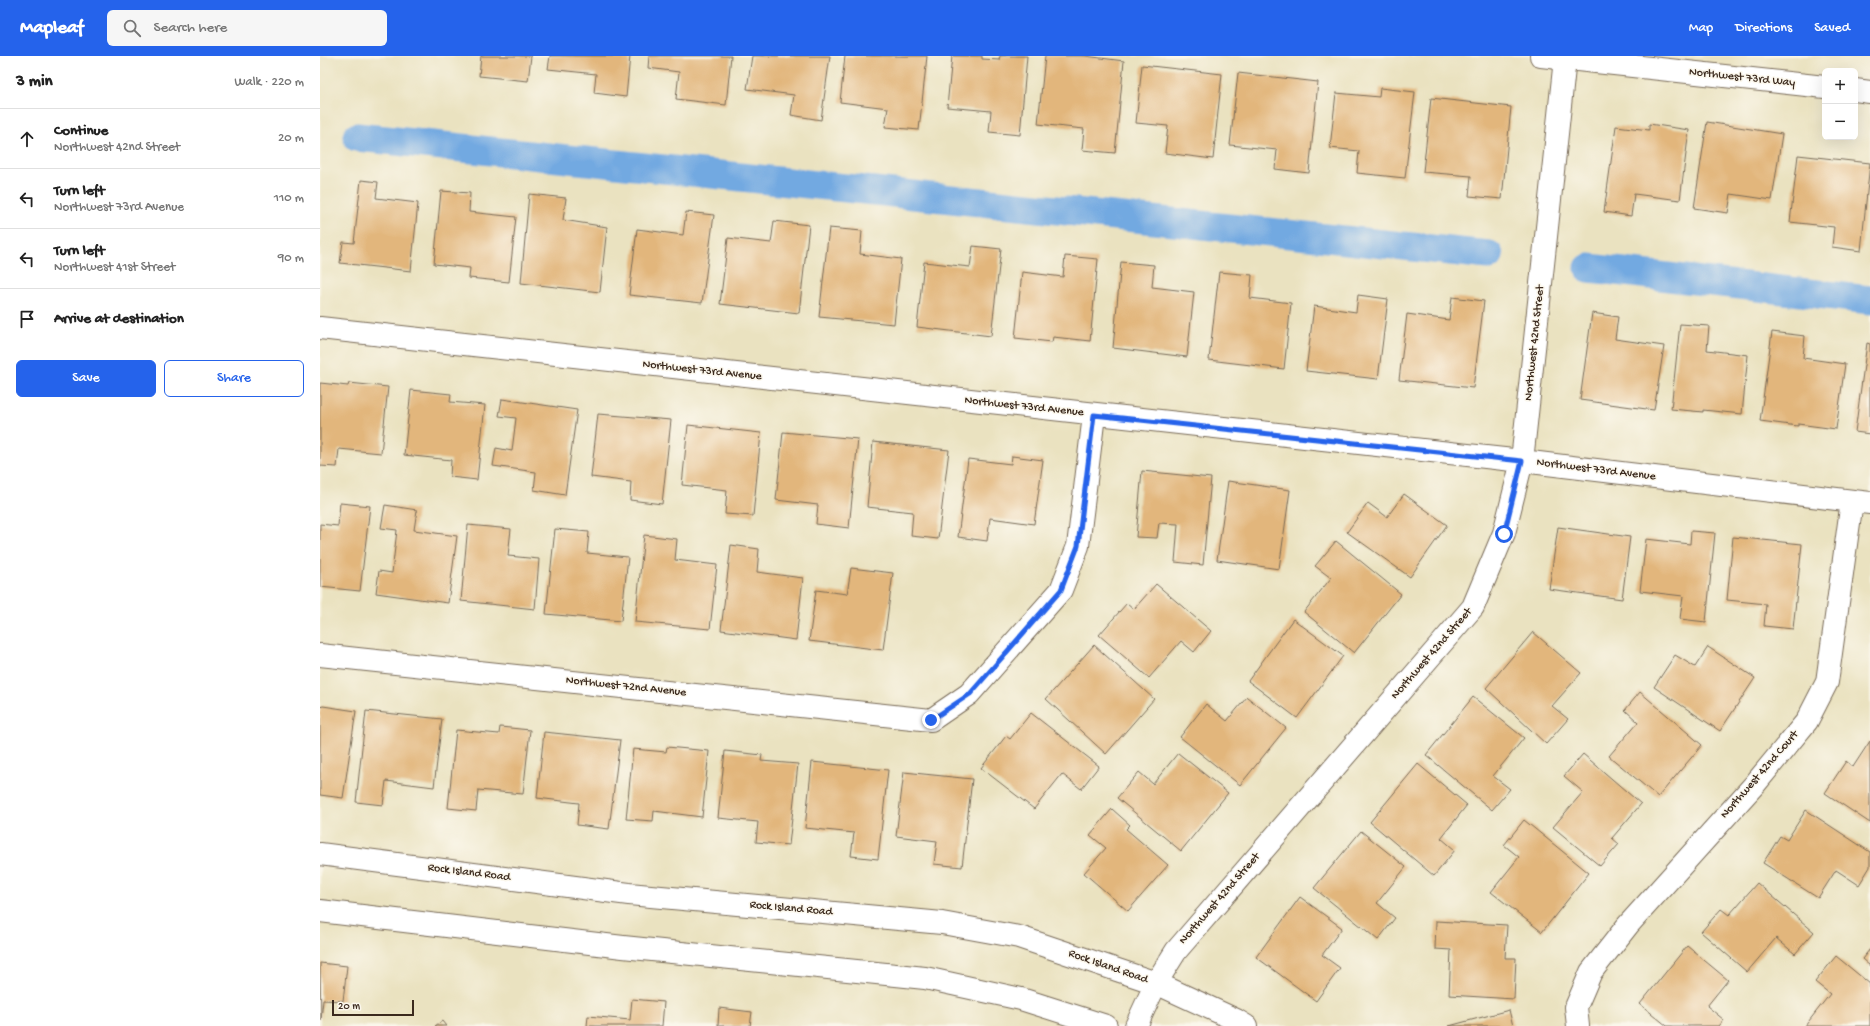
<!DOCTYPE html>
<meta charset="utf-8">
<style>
:root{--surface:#fff;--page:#f6f6f6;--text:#222;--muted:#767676;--line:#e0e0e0;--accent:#2563eb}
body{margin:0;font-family:"Gochi Hand",sans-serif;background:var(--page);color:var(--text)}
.controls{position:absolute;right:12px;top:12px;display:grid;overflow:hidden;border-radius:6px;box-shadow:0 4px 16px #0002}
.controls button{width:36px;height:36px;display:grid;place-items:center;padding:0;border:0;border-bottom:1px solid var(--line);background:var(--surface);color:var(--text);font:20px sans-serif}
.scale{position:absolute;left:12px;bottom:10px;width:82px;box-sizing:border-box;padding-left:4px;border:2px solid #3b2a1e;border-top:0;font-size:11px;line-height:14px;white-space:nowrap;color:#3b2a1e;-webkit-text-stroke:3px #fbf7ec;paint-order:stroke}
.stop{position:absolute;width:12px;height:12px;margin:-9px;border:3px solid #2563eb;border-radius:50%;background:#fff}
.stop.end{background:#2563eb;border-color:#fff;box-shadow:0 1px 4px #0008}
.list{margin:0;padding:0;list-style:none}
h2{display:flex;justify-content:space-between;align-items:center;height:52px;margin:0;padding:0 16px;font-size:17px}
h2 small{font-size:13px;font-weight:400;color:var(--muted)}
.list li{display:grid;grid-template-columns:26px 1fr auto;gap:12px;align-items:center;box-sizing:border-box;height:60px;padding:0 16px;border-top:1px solid var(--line)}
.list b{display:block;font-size:15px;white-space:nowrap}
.list p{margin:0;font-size:13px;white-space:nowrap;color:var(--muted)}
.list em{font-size:13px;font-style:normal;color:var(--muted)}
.actions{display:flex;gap:8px;padding:12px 16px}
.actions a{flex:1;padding:9px 0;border:1px solid var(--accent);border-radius:6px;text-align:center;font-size:14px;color:var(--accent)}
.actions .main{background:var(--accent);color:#fff}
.icon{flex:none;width:22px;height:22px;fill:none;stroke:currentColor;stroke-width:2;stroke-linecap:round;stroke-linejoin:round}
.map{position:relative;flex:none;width:1550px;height:970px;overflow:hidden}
header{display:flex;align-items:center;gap:24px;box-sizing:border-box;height:56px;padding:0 20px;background:var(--accent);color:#fff}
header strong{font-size:19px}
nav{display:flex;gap:22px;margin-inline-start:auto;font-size:14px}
.search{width:280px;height:36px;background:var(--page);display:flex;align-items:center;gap:10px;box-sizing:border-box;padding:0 14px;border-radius:6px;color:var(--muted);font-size:15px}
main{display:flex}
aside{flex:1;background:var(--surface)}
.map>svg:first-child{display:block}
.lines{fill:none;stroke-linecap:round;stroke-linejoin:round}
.canal{stroke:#72a9e1;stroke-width:29}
.building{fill:#e2b67c}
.minor-casing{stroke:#786a57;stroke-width:24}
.secondary-casing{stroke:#786a57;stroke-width:24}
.minor{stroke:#fff;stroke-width:22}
.secondary{stroke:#fff;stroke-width:22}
.route{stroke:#2563eb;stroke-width:5}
.labels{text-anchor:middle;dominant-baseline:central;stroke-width:3;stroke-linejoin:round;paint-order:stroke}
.street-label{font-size:12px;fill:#3b2a1e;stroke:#fbf7ec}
</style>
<header>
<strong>Mapleaf</strong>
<div class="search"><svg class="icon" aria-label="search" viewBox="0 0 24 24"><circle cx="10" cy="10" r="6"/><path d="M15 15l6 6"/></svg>Search here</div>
<nav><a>Map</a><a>Directions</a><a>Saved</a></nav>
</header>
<main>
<aside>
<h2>3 min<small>Walk · 220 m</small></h2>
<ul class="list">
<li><svg class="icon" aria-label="ahead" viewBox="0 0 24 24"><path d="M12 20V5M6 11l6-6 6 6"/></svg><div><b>Continue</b><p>Northwest 42nd Street</p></div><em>20 m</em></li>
<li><svg class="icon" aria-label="left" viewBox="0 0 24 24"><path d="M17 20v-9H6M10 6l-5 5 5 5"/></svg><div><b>Turn left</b><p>Northwest 73rd Avenue</p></div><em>110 m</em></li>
<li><svg class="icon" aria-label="left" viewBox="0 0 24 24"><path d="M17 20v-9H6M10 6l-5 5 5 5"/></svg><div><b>Turn left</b><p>Northwest 41st Street</p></div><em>90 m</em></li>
<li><svg class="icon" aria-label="arrive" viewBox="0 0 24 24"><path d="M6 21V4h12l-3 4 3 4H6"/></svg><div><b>Arrive at destination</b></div></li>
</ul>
<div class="actions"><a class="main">Save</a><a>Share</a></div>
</aside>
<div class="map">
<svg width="1550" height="970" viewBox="0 0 1550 970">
<rect width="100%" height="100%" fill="#fbf7ec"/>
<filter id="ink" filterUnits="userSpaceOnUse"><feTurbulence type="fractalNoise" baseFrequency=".025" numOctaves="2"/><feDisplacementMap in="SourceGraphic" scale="8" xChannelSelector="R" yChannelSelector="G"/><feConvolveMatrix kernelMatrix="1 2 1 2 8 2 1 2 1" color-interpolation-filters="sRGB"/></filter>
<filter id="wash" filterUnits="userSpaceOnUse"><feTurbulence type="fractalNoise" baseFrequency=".012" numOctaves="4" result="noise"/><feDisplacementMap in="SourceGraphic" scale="16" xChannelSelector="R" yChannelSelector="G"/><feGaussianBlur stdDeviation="0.9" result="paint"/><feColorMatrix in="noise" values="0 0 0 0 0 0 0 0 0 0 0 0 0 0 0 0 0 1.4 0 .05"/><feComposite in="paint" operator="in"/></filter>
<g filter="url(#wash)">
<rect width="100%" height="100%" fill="#eae2c0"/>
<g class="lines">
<path class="canal" d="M37 81 1169 199
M1269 212 1550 244"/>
</g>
<g id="blocks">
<path class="building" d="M161 0H211L208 25 159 20Z
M230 0H310L306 41 274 37 276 18 228 13Z
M329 0H411L406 49 356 43 359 16 328 12Z
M432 0H510L501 64 471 59 474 39 427 33Z
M525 0H607L599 74 565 71 568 52 520 46Z
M632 0H662V3L679 4 680 0H707L700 79 669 76 671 55 627 51Z
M725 0H765L804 5 795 97 762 94 764 73 718 68Z
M822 9 902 18 893 103 845 97 848 70 816 67Z
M918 17 998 26 989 117 955 113 957 94 910 89Z
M1060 32 1095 36 1085 122 1037 117 1039 95 1010 92 1016 37 1059 41Z
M1111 42 1191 51 1182 143 1149 140 1151 120 1103 116Z
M1387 66 1462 78 1452 144 1411 138 1408 157 1374 152Z
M1329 68 1369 74 1360 144 1314 138 1311 160 1284 156 1296 70 1329 74Z
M1478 99 1550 107 1541 195 1512 191 1514 171 1470 166Z
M41 124 58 126 56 142 98 147 91 215 20 207 23 186 34 187Z
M121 135 150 137 149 156 196 161 189 226 149 222 150 212 114 208Z
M209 138 246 142 243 164 287 171 280 236 201 227Z
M366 156 394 159 382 247 309 239 317 173 363 179Z
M454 165 489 169 479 257 400 248 408 182 451 187Z
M509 172 542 175 540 198 581 203 574 268 499 261Z
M653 190 681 193 671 280 597 271 604 206 650 211Z
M745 200 778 203 770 285 733 281 732 286 695 282 702 216 743 221Z
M801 206 834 209 832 231 874 236 867 301 793 292Z
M899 216 932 219 930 242 971 247 964 313 889 304Z
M1038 239 1068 243 1058 323 986 315 994 250 1036 256Z
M1132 241 1164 245 1153 332 1079 324 1087 258 1129 264Z
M1272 257 1298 261 1295 283 1344 290 1334 354 1260 344Z
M1360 268 1389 270 1387 294 1428 299 1422 358 1383 354V356L1351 353Z
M1452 276 1485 280 1483 302 1525 308 1516 373 1478 368V370L1440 365Z
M1547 287 1550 288V378L1535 376Z
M0 327 28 330 29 327 68 331 61 397 19 393 17 411 0 410Z
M91 334 131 338 130 346 165 349 157 424 130 421 131 404 84 399Z
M182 343 257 354 245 439 214 434 216 416 173 410 176 392 192 395 196 362 179 360Z
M278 358 351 364 342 448 310 444 311 426 271 421Z
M368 369 441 377 433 460 405 458 407 434 362 429Z
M463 376 538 383 529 472 496 468 498 449 456 444Z
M553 386 629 394 618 483 591 480 593 456 547 451Z
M692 400 723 404 714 468 670 462 667 485 638 481 648 403 691 408Z
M822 415 891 422 883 509 855 506 858 468 839 467 837 482 816 481Z
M908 425 970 434 959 513 897 504Z
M1084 438 1127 469 1090 521 1027 476 1048 447 1067 461Z
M20 447 50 450 40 535 0 531V468L18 470Z
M65 449 97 454 94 474 137 480 128 547 56 537 59 515 72 517 77 474 61 472Z
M148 469 191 473 188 500 219 503 215 553 141 545Z
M1238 471 1310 481 1302 543 1229 533Z
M235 473 269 476 267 497 308 501 301 565 226 558Z
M1371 475 1395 477 1386 566 1360 563 1363 540 1320 535 1326 483 1370 488Z
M324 479 357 483 355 504 397 509 390 573 315 566Z
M1413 481 1482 488 1473 573 1444 570 1446 548 1407 544Z
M1016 485 1081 538 1034 597 984 556 1011 522 995 510Z
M411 489 439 493 437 516 483 522 476 584 401 574Z
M531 512 573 517 563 594 489 585 496 534 527 538Z
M836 528 891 575 874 596 861 585 829 622 779 579 807 547 814 553Z
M973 563 1023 600 977 662 928 625Z
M1213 576 1261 617 1232 650 1248 663 1226 688 1166 632Z
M774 589 834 643 786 698 726 643Z
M1388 591 1435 622 1400 675 1334 631 1355 599 1375 611Z
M1320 636 1382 689 1338 741 1289 700 1318 666 1305 654Z
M927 641 966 672 920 729 860 681 886 648 907 665Z
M1153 641 1204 682 1173 720 1190 733 1172 754 1106 699Z
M3 650 36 655 23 742 0 739V651Z
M46 655 122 663 114 731 66 725 63 749 36 746Z
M711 657 779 710 761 733 742 718 714 753 661 712 686 680 690 683Z
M180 671 210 674 203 738 158 734 156 755 128 752 136 674 179 678Z
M224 676 300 684 289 773 257 769 259 747 217 742Z
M1550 685V767L1505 737 1526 705 1533 711Z
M347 691 389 695 382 761 334 755 333 765 306 763 313 693 346 696Z
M405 695 442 699 441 705 478 708 469 789 436 786 438 766 398 762Z
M858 697 908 737 861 795 797 742 819 716 833 728Z
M1263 698 1321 748 1292 782 1299 788 1280 810 1233 771 1263 736 1244 720Z
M492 706 568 714 558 803 531 800 534 777 485 772Z
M1098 708 1147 749 1121 782 1135 794 1114 820 1050 766Z
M584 716 652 723 642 811 614 808 617 785 576 780Z
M792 753 810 769 806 773 848 809 808 855 764 817 786 792 770 779Z
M1486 754 1550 796V811L1539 829 1516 814 1498 842 1443 807 1460 780 1467 784Z
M1204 764 1269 817 1222 876 1171 836 1199 801 1184 789Z
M1041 775 1086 811 1057 847 1075 862 1058 884 994 832Z
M1437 827 1494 876 1475 898 1456 882 1427 916 1381 876 1401 853 1409 859Z
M980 841 1022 872 1002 899 1020 912 996 945 936 901Z
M1116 865 1187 869 1185 902H1196L1194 943 1129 939 1131 894 1115 893Z
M1367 890 1408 924 1387 950 1404 964 1399 970H1347L1320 948Z
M1550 893V910L1542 903Z
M1516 900 1550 928V970H1485L1510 938 1495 926Z
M0 907 27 910 23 945 3 944 1 964Z
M312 943 344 946 342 970H267L268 960 310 964Z
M399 952 432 956 430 970H398Z
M1189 954 1193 970H1129Z
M122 965 126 970H115Z"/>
</g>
</g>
<g filter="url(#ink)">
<use href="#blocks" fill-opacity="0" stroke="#786a57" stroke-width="1"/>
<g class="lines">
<g class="minor-casing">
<path id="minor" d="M1221 0 1505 31
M1535 34 1550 36
M0 272 1202 405 1550 447
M0 599 611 664 649 638 741 534 758 490 774 359
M816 970 836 927 856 895 1153 551 1184 477 1202 405 1245 3
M1258 970 1256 951 1271 916 1308 869 1435 728 1487 665 1507 626 1532 445"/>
</g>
<g class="secondary-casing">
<path id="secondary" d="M0 798 309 838 622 867 699 881 836 927 916 964 926 970
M0 855 303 891 605 922 701 943 786 970"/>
</g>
<use href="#minor" class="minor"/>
<use href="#secondary" class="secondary"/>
</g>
</g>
<g class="lines" filter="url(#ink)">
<path class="route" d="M611 664 650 638 741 534 758 490 774 359 1202 405 1184 478"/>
</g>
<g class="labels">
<g class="street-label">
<text transform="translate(1422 22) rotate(6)">Northwest 73rd Way</text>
<text transform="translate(1215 287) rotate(-84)">Northwest 42nd Street</text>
<text transform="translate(382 315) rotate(6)">Northwest 73rd Avenue</text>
<text transform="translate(704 351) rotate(6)">Northwest 73rd Avenue</text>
<text transform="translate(1276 414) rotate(7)">Northwest 73rd Avenue</text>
<text transform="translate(1112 598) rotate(-49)">Northwest 42nd Street</text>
<text transform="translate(306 631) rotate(6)">Northwest 72nd Avenue</text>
<text transform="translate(1440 719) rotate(-49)">Northwest 42nd Court</text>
<text transform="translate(149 817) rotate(7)">Rock Island Road</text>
<text transform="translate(900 843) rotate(-49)">Northwest 42nd Street</text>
<text transform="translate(471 853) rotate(5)">Rock Island Road</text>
<text transform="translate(788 911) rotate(19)">Rock Island Road</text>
</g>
</g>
</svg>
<div class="controls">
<button>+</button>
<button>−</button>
</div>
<div class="scale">20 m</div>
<div class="stop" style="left:1184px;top:478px"></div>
<div class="stop end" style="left:611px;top:664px"></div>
</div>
</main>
